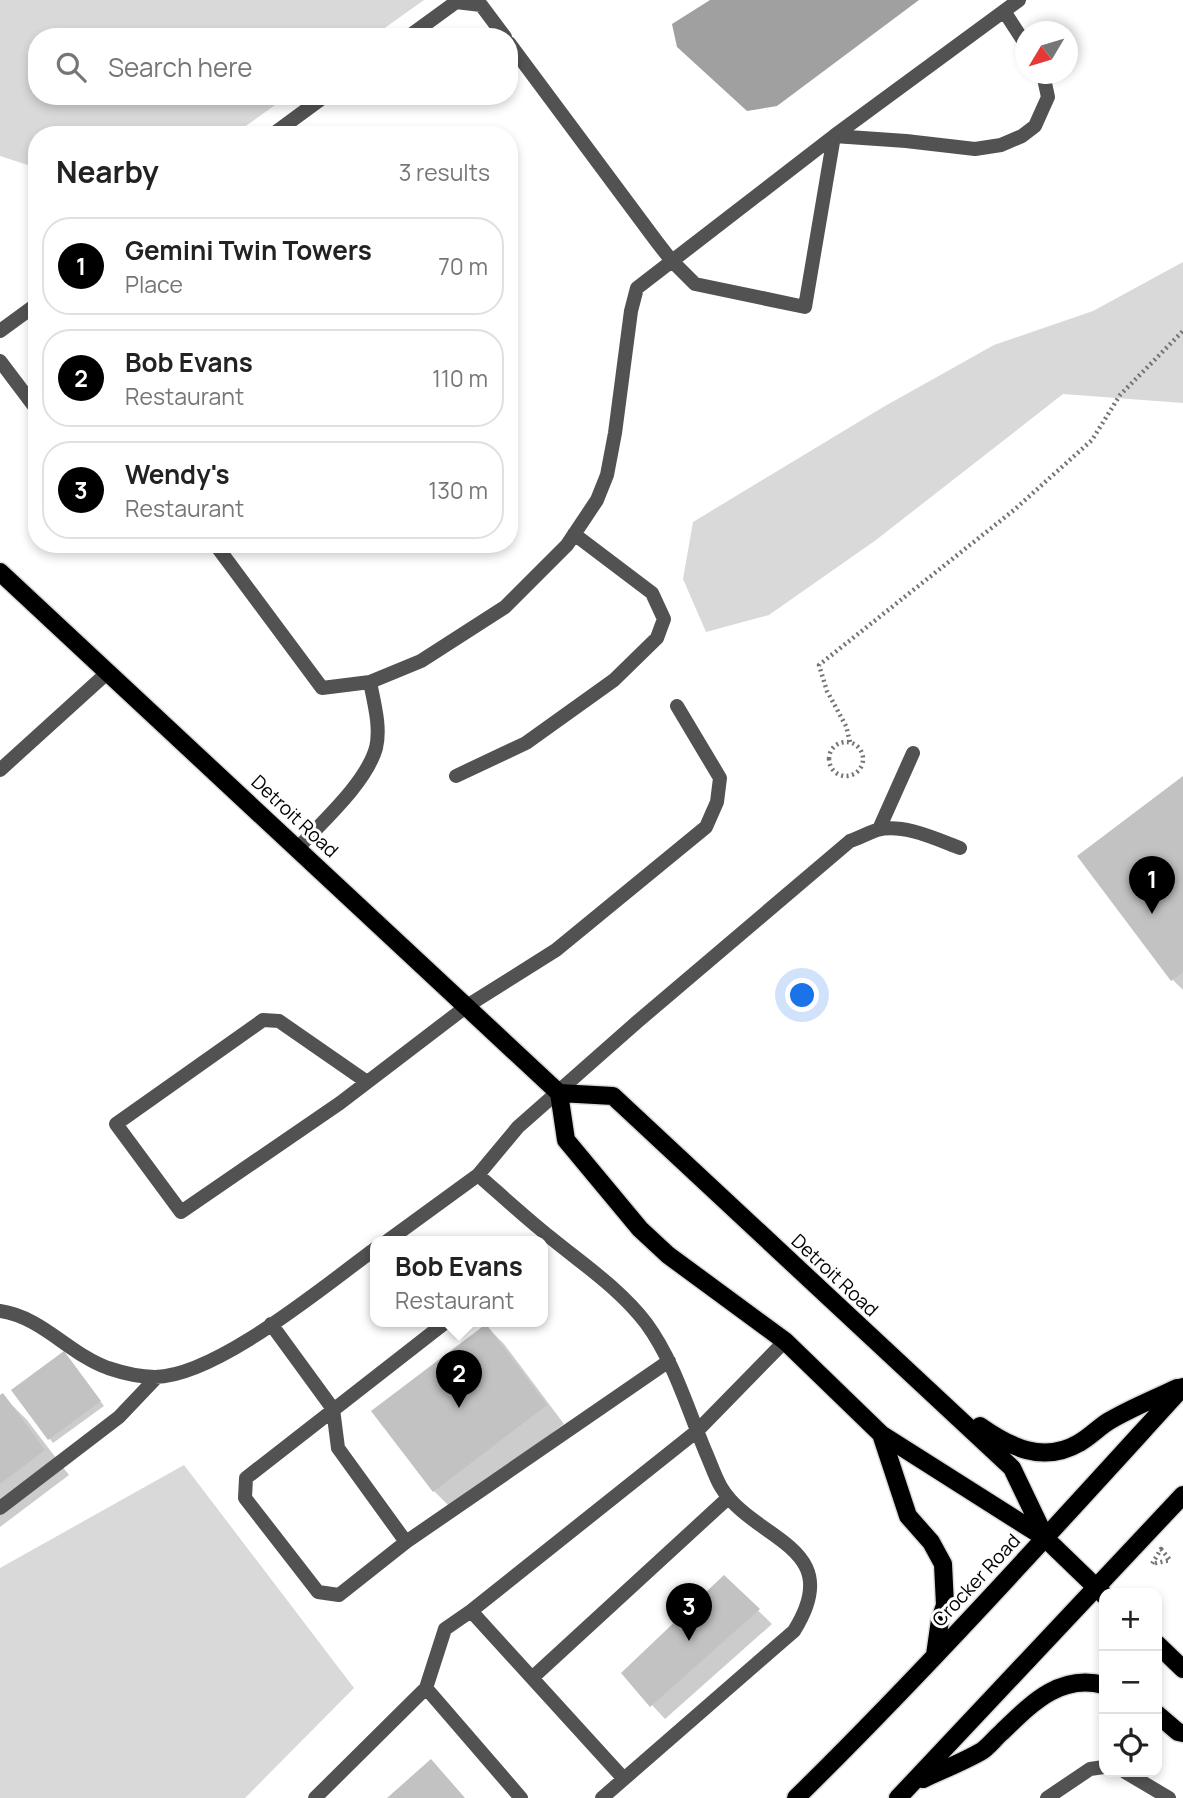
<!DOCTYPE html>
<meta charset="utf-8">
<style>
:root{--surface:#fff;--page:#f2f2f2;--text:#222;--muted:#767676;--line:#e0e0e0;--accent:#000}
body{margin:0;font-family:Manrope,sans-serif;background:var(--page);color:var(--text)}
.controls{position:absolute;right:21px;bottom:21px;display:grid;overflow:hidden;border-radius:14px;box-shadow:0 4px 10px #0003}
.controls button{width:63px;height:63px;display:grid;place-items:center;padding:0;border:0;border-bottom:2px solid var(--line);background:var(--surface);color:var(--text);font:35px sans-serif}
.compass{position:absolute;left:1015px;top:21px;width:63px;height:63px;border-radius:50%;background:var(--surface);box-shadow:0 4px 10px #0003;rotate:232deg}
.you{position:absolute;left:803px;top:996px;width:24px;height:24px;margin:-18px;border:5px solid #fff;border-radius:50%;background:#1a73e8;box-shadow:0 0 0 10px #1a73e833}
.badge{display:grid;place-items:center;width:46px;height:46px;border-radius:50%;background:var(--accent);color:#fff;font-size:23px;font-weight:700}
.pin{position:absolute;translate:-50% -58px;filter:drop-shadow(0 2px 4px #0008)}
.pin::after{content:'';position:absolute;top:37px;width:24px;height:21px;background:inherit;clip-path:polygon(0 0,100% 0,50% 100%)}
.popup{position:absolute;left:370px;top:1236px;width:178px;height:91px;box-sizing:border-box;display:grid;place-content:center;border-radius:14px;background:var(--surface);filter:drop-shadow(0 2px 5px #0005);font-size:23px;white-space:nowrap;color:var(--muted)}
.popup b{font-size:26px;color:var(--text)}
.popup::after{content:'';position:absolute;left:50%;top:100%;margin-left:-14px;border:14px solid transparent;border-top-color:var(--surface)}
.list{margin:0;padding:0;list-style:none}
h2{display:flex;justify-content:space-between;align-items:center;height:91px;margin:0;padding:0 28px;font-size:30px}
h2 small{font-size:23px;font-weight:400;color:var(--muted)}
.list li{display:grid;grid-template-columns:46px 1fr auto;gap:21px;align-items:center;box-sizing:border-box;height:98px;margin:0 14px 14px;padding:0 14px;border:2px solid var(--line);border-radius:28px}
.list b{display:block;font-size:26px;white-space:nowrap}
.list p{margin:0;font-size:23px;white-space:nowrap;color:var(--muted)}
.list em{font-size:23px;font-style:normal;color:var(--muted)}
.icon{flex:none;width:38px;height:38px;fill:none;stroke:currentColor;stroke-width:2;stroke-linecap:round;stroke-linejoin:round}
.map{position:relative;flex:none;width:1183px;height:1798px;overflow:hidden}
.search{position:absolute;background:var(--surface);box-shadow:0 4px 10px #0003;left:28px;top:28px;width:490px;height:77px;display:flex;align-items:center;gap:18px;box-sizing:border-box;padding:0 24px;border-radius:28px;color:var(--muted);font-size:26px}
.panel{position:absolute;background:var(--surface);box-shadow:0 4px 10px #0003;left:28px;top:126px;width:490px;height:427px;border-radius:28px}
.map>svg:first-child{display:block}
.green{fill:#d9d9d9}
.water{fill:#a0a0a0}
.shadow{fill:#0003}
.building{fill:#c2c2c2}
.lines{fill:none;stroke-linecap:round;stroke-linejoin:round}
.primary-casing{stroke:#dbdbdb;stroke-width:21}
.path{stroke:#747474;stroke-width:4.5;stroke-dasharray:2 3.5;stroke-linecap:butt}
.service{stroke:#525252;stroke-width:14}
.minor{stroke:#525252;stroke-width:14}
.primary{stroke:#000;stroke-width:18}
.labels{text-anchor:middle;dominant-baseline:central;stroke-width:6;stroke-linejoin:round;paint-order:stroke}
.street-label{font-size:19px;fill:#000;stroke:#fff}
</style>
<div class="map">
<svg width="1183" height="1798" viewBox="0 0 1183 1798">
<rect width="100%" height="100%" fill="#fff"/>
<path class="green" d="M0 0H424L372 37H37V96H288L233 135H37V168L0 156Z
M1183 262V403L1063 394 876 540 769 615 706 632 683 579 693 522 885 406 994 345 1093 311Z
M184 1465 354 1688 245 1798H0V1568Z"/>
<path class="water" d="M710 0H919L777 106 747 111 677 47 672 24Z"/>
<path class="shadow" d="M1183 778V990L1173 980 1079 857Z
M486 1326 504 1344 564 1424 452 1509 434 1491 374 1412Z
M68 1357 104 1406 53 1443 13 1390Z
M2 1395 27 1420 69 1475 0 1527V1397Z
M724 1577 772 1624 665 1719 652 1705Z"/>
<path class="building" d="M1183 776V972L1171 981 1077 856Z
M486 1324 547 1405 433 1492 371 1411Z
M64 1351 101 1401 48 1440 11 1390Z
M3 1393 45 1450 0 1484V1395Z
M724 1575 760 1609 650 1707 621 1673Z
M431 1759 465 1798H387Z"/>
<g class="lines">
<g class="primary-casing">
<path id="primary" d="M0 572 559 1093 566 1140 640 1229 668 1255 785 1341 881 1434 1045 1538 1104 1595
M559 1093 613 1096 1012 1468 1045 1537
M980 1426C1010 1447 1043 1464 1079 1443 1090 1437 1099 1427 1109 1421 1131 1408 1154 1399 1177 1388
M881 1434 908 1516 931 1542 943 1564 945 1605 940 1620 935 1655
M1157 1644 1183 1669
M1157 1714 1178 1732 1183 1733
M923 1779C942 1770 963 1762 982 1751 989 1746 995 1738 1002 1732 1031 1704 1060 1673 1104 1685
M796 1798C930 1666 1056 1526 1183 1387
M898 1798 1183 1495"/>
</g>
<path class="path" d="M850 742 846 726 827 691 819 665 1014 510 1092 440 1120 395 1183 331
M829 759a17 17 0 1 1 34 0a17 17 0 1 1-34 0Z
M1161 1549 1170 1560 1152 1564Z"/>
<path class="service" d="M1004 11 1026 45
M408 37 456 2 481 5 505 37
M509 43 657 242 671 260 695 284 805 307 834 136 906 141 975 149 1001 145 1022 136 1035 126 1048 97 1043 74
M272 135 325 96
M0 331 37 304
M0 361 37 410
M215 544 322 688 370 682
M456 776 526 743 614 680 657 638 664 619 652 593 574 534
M879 829 913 753
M298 848C323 821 366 783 376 748 381 727 374 703 370 682L421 661 505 607 567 545 597 500 607 475 615 433 631 311 637 288 834 136 1019 0
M367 1082 279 1021 263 1020 116 1124 181 1212 340 1103 467 1006 556 950 706 827 717 802 720 778 677 706
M478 1175C502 1196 526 1218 551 1238 584 1265 620 1289 646 1323 674 1361 688 1410 706 1453 711 1464 715 1477 721 1487 753 1541 848 1545 794 1631L602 1798
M386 1242 478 1175 518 1127 637 1022 850 841C859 838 868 833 877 830 903 823 936 839 960 848
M0 1311C42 1317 69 1354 108 1368 123 1373 138 1377 155 1377 217 1376 324 1286 375 1249
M271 1324 333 1409 338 1448 406 1542 669 1361
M0 1508 119 1417 157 1377
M406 1542 339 1595 318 1592 245 1498 246 1478 446 1322
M471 1611 624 1779
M532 1678 728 1498
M426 1688 521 1798
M1125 1772 1169 1798
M315 1798 426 1688 445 1629 471 1611 697 1431 785 1341
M1047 1798 1090 1769 1104 1767"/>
<path class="minor" d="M0 770 107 673"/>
<use href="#primary" class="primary"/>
</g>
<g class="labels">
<g class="street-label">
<text transform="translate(295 816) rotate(43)">Detroit Road</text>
<text transform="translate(835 1275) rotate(43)">Detroit Road</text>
<text transform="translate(976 1580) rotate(-47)">Crocker Road</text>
</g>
</g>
</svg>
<div class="controls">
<button>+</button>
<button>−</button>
<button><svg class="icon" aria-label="locate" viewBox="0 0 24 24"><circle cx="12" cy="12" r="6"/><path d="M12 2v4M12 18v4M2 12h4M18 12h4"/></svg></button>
</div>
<svg class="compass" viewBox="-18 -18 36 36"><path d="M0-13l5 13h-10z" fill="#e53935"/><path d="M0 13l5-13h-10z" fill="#767676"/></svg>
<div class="you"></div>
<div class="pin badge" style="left:1152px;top:914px">1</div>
<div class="pin badge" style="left:459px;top:1408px">2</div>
<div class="popup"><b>Bob Evans</b>Restaurant</div>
<div class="pin badge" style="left:689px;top:1641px">3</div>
<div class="search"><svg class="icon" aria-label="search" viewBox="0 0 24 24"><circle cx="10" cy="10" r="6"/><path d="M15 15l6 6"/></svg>Search here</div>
<section class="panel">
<h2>Nearby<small>3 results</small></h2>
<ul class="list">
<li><span class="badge">1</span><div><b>Gemini Twin Towers</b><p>Place</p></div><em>70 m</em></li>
<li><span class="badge">2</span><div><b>Bob Evans</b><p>Restaurant</p></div><em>110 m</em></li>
<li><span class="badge">3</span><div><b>Wendy's</b><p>Restaurant</p></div><em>130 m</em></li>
</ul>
</section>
</div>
